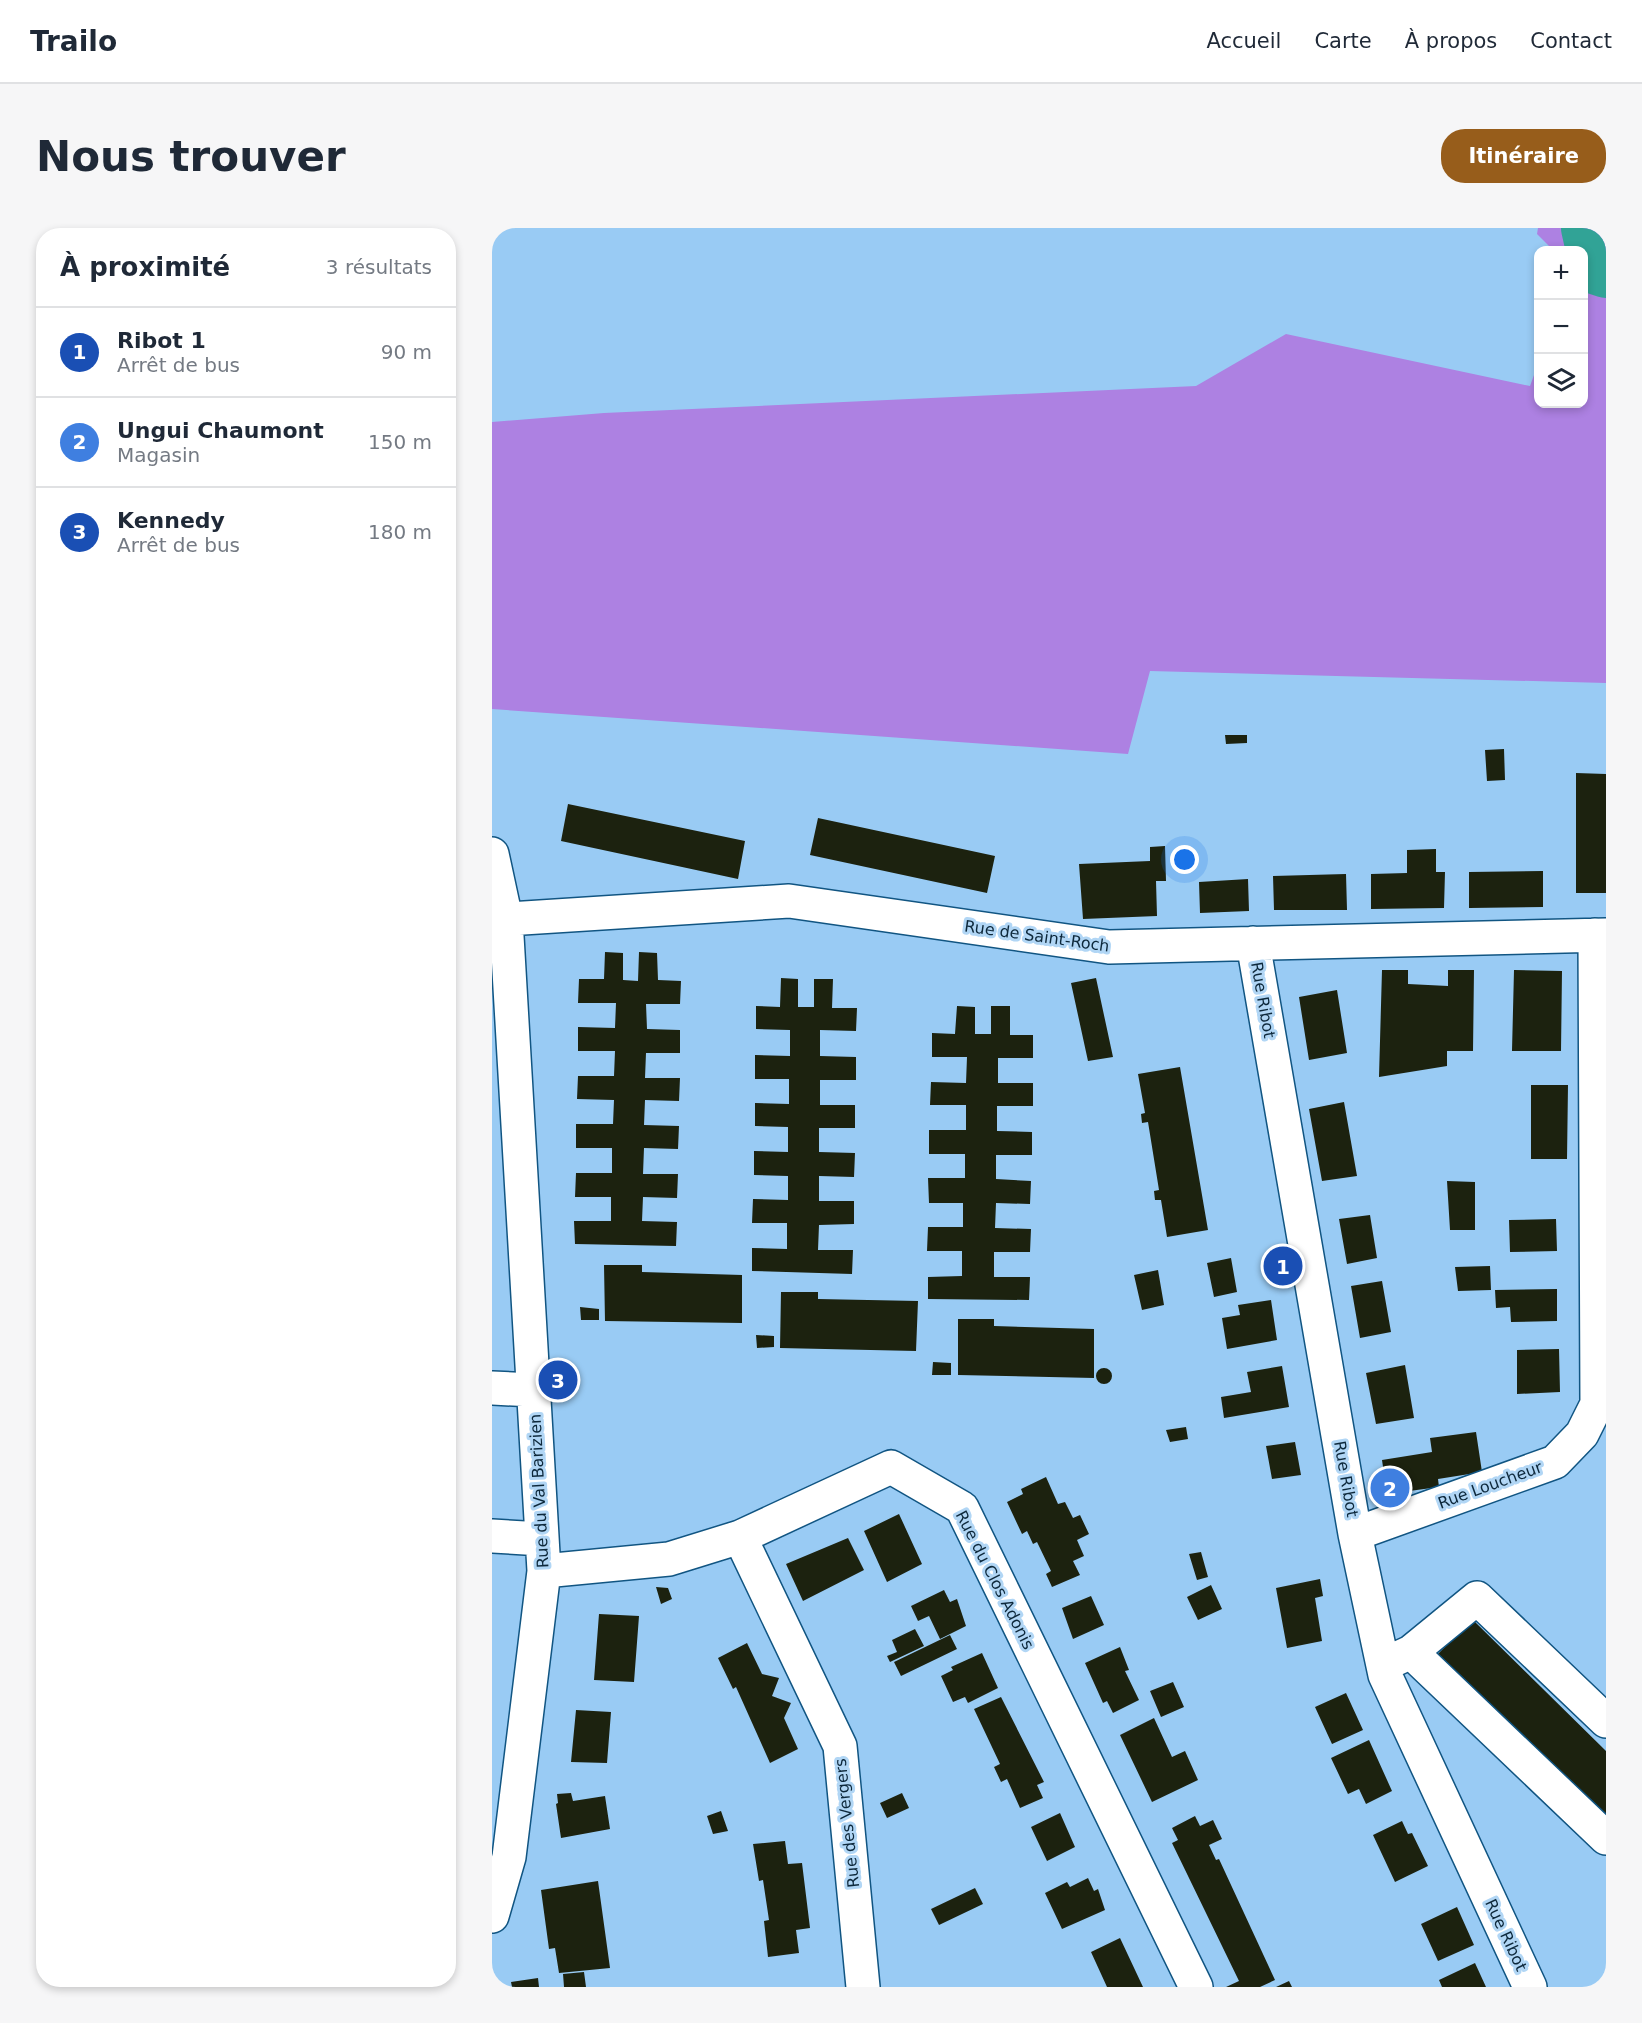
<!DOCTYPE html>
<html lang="fr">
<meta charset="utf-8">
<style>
:root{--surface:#fff;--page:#f6f6f7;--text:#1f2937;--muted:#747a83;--line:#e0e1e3;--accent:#975d1b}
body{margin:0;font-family:"DejaVu Sans",sans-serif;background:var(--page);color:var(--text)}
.controls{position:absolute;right:18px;top:18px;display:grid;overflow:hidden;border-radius:12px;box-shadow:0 3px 9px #0003}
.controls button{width:54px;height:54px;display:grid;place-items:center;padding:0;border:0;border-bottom:2px solid var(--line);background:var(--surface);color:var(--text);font:30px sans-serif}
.you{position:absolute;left:693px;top:632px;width:21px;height:21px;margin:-15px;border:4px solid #fff;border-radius:50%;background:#1a73e8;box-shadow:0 0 0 9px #1a73e833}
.badge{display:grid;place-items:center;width:39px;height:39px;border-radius:50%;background:var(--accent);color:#fff;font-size:20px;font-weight:700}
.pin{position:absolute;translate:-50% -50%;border:3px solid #fff;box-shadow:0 2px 6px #0006}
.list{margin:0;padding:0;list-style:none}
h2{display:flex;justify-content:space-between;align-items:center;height:78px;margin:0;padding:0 24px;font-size:26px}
h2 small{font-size:20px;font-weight:400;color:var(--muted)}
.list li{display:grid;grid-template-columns:39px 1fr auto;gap:18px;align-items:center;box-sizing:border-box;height:90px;padding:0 24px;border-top:2px solid var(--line)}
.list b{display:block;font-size:22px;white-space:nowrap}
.list p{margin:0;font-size:20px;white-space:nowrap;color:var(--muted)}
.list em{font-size:20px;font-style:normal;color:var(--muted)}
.icon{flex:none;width:33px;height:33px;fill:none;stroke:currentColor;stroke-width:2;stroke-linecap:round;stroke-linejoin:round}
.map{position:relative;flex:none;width:1114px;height:1759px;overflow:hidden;border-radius:24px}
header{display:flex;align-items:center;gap:36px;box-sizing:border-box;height:84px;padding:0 30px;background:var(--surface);border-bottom:2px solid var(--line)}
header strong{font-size:28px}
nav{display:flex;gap:33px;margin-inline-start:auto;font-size:21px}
.intro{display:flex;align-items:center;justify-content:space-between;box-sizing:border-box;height:144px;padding:0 36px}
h1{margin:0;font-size:42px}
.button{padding:15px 27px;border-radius:24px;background:var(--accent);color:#fff;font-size:21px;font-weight:700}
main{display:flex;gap:36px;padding:0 36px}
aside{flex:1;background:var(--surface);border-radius:24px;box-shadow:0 3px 9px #0003}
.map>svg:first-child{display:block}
.green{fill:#ad81e2}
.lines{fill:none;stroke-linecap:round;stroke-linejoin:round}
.river{stroke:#31a396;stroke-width:54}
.building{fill:#1c220f}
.minor-casing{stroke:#115582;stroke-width:36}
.minor{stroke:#fff;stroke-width:33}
.labels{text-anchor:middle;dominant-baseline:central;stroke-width:6;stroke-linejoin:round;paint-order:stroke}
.street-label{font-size:16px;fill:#0d283b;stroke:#b1d6f5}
</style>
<header>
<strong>Trailo</strong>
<nav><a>Accueil</a><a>Carte</a><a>À propos</a><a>Contact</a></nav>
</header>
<div class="intro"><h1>Nous trouver</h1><a class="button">Itinéraire</a></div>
<main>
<aside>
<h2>À proximité<small>3 résultats</small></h2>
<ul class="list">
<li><span class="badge" style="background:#1a4fb4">1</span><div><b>Ribot 1</b><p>Arrêt de bus</p></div><em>90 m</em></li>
<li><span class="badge" style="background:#3f7fe0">2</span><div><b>Ungui Chaumont</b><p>Magasin</p></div><em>150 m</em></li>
<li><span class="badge" style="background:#1a4fb4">3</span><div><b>Kennedy</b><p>Arrêt de bus</p></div><em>180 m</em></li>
</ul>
</aside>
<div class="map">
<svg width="1114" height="1759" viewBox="0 0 1114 1759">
<rect width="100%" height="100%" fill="#99cbf4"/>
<path class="green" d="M1046 0H1114V455L658 443 636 526 0 481V194L112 185 704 158 794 106 1038 158 1046 136V176H1092V22H1061L1045 6Z"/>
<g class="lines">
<path class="river" d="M1096 0 1105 40 1114 43"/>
</g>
<path class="building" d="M733 507H755V515L734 516Z
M1012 521 1013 552 995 553 993 522Z
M1084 545 1114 546V665H1084Z
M76 576 253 613 246 651 69 613Z
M326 590 503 628 495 665 318 627Z
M673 618 674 653H664L665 688 591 691 587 636 658 633V619Z
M944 621V644H953L952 680 879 681V646L915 645V622Z
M1051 643V679L977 680V644Z
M854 646 855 682H782L781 648Z
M756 651 757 683 708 685 707 654Z
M113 724 131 725V752L146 753 147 724 165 725 166 752 189 753 188 776H154L155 801 188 802V825H154L153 850H188L187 873 153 872 152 897 187 898 186 921 152 920 151 946H186L185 970 151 969 150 993 185 994 184 1018 83 1016 82 993H119V969H83L84 945H120V920H84V896H121L122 872 85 871 86 848H122L123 823H86V799L123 800 124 775H86L87 751H112Z
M890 742H916V756L956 758V742H982L981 823H955V838L887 849Z
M1022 742 1070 743 1069 823H1020Z
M289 750 306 751V779H322V751H341L340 780H365L364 803 328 802V828L364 829V852H328V877H363V900H327V924L363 925 362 949 327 948V973H362V996L327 997 326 1022H361L360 1046 260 1043V1020L295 1021V995H260L261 971 296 972V948L262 947V923L296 924V899L263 898V875L297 876V851H263V827L298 828V802L264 801V778L288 779Z
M604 750 621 829 596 833 579 755Z
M845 762 855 825 817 832 807 769Z
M465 778 483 779V806H499V778H518V807H541V830H506V855H541V878H505V903L540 904V927H504V951L539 953 538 976 504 975 503 1000 539 1001 538 1024H502V1049H538L537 1072 436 1071V1049L470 1048V1023H435L436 999H471V975H437L436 950H473V926H437V902H474V877H438L439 854 474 855 475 829H440V805L463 806Z
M688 839 716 1002 675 1009 669 972H663L662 963 667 962 656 894 650 895 649 886 653 885 646 846Z
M1039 857H1076L1075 931H1039Z
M852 874 865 948 830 953 817 881Z
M955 953 983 954V1002H958Z
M878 987 885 1030 855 1036 847 991Z
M1064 991 1065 1023 1018 1024 1017 992Z
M739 1030 745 1064 722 1069 715 1035Z
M112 1037H150V1044L250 1047V1095L113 1093Z
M998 1038 999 1062 966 1063 963 1039Z
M666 1042 672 1077 650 1082 642 1047Z
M890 1053 899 1104 868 1110 859 1058Z
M1065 1061V1093L1019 1094 1018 1079 1004 1080 1003 1062Z
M289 1064H326V1071L426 1073 424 1123 288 1120Z
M779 1072 785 1112 735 1121 730 1090 748 1087 746 1077Z
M88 1079 107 1081V1092H89Z
M466 1091H502V1098L602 1101V1150L466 1147Z
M264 1107 282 1108V1119L265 1120Z
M1067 1121 1068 1164 1025 1166V1122Z
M441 1134 459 1135V1147H440Z
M913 1137 922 1190 884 1196 874 1145Z
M790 1138 797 1179 732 1190 729 1169 759 1164 755 1144Z
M604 1148a8 8 0 1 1 16 0a8 8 0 1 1-16 0Z
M694 1199 696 1211 678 1214 674 1202Z
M984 1204 990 1244 946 1251 947 1259 895 1266 890 1232 940 1224 938 1210Z
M803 1214 809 1247 780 1251 774 1218Z
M554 1249 566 1276 573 1274 581 1290 588 1287 597 1306 585 1312 592 1328 581 1333 588 1347 560 1359 554 1346 559 1343 545 1314 541 1316 535 1303 530 1306 515 1274 531 1266 529 1261Z
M407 1286 430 1336 395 1354 372 1303Z
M356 1310 372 1342 311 1373 294 1336Z
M709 1324 716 1349 705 1352 697 1326Z
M828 1351 831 1368 823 1370 830 1413 795 1420 784 1360Z
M719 1357 730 1381 706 1392 695 1369Z
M164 1359 176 1360 180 1371 169 1376Z
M452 1362 458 1374 465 1371 474 1398 448 1411 437 1388 426 1393 419 1378Z
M599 1368 612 1397 581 1411 570 1380Z
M107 1386 147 1388 142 1454 102 1452Z
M980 1391 1114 1523V1593L944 1428Z
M423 1401 432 1418 398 1434 395 1428 405 1424 400 1412Z
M458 1407 465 1421 409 1448 402 1434Z
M255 1415 270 1446 287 1450 280 1468 299 1475 292 1490 306 1521 278 1535 244 1459 241 1461 226 1430Z
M628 1419 637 1442 633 1443 647 1472 621 1485 615 1473 611 1475 593 1435Z
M490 1425 506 1460 476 1475 473 1469 461 1474 449 1448 461 1442 459 1439Z
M681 1454 692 1479 669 1489 658 1463Z
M854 1465 871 1502 840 1516 823 1479Z
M509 1469 552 1554 545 1557 551 1570 528 1580 515 1551 509 1554 502 1539 508 1536 482 1481Z
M84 1482 119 1484 115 1535 79 1534Z
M662 1490 680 1529 693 1523 706 1552 660 1574 628 1507Z
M877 1512 900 1563 874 1576 867 1561 856 1566 839 1530Z
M79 1565 81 1573 113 1568 118 1601 69 1610 64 1576 66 1575 65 1566Z
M410 1565 417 1580 395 1590 388 1575Z
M229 1583 236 1603 221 1606 215 1588Z
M568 1585 583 1619 555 1633 539 1599Z
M703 1588 708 1598 721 1592 730 1611 717 1617 724 1632 727 1631 783 1752 768 1759H734L747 1753 680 1615 686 1612 680 1600Z
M910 1593 916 1606 920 1605 936 1638 903 1654 881 1607Z
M293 1613 296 1636 310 1635 318 1700 304 1702 307 1725 276 1729 272 1693 277 1692 271 1652 267 1653 261 1616Z
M596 1650 602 1663 606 1661 613 1682 570 1701 553 1665 575 1654 578 1659Z
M106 1653 118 1740 67 1745 63 1720 57 1721 49 1662Z
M483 1660 491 1676 447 1697 439 1681Z
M965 1679 982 1717 946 1733 929 1696Z
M628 1710 651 1759H615L599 1724Z
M983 1735 994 1759H950L947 1752Z
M92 1744 94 1759H72L71 1746Z
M46 1750 47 1759H20L19 1754Z
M797 1753 800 1759H784Z"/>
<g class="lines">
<g class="minor-casing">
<path id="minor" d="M0 626 14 691 52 1343 17 1629 0 1688
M0 692 297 673 617 719 1114 707
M761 715 863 1306 893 1447 1038 1759
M0 1160 41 1162
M863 1306 1063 1234 1090 1206 1105 1176 1103 707
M0 1308 50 1311
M248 1309 348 1518 371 1759
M52 1343 177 1331 248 1309 399 1239 470 1280 704 1759
M919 1424 1114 1610
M891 1437 919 1424 985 1370 1114 1493"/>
</g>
<use href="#minor" class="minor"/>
</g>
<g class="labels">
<g class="street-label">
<text transform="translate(545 708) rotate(8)">Rue de Saint-Roch</text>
<text transform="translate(771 772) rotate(80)">Rue Ribot</text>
<text transform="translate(854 1251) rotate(80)">Rue Ribot</text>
<text transform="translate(998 1257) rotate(-20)">Rue Loucheur</text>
<text transform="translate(47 1263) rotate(-93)">Rue du Val Barizien</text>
<text transform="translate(503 1352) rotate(63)">Rue du Clos Adonis</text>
<text transform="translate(355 1595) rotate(-96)">Rue des Vergers</text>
<text transform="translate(1014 1707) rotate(65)">Rue Ribot</text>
</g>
</g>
</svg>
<div class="controls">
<button>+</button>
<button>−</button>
<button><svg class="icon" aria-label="layers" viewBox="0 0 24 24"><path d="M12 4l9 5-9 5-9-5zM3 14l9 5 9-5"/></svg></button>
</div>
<div class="you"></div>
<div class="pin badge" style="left:791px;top:1038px;background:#1a4fb4">1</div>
<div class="pin badge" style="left:898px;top:1260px;background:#3f7fe0">2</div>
<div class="pin badge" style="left:66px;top:1152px;background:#1a4fb4">3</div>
</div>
</main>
